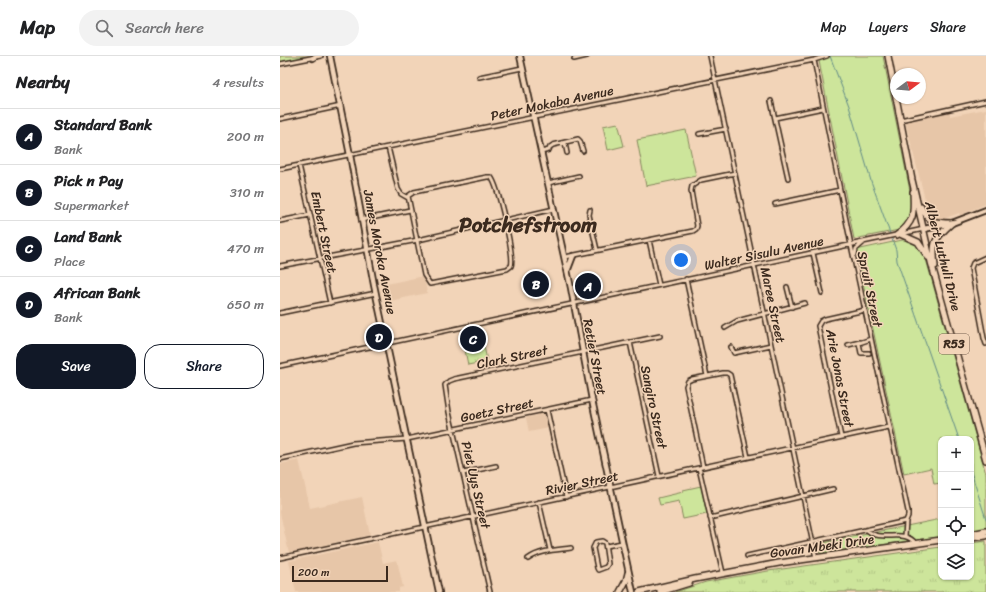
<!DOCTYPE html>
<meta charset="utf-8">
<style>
:root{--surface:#fff;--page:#f2f2f2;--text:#202124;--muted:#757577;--line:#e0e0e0;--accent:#111827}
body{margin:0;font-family:Sriracha,sans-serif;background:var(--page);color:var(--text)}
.controls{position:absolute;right:12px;bottom:12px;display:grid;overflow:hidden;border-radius:8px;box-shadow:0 1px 3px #0004}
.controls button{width:36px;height:36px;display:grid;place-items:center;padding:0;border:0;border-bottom:1px solid var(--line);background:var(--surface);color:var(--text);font:20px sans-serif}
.compass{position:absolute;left:610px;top:12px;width:36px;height:36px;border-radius:50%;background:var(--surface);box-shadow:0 1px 3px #0004;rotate:74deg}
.scale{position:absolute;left:12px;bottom:10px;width:96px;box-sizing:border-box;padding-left:4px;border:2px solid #3b2a1e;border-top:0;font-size:11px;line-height:14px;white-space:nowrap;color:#3b2a1e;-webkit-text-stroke:3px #f2d4b8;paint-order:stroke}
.you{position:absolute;left:401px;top:204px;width:14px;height:14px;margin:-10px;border:3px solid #fff;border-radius:50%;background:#1a73e8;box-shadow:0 0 0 6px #1a73e833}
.badge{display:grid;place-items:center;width:26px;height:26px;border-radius:50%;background:var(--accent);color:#fff;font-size:13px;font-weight:700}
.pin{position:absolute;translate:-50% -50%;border:2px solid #fff;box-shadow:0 1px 4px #0006}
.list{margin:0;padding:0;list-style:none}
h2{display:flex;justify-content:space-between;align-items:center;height:52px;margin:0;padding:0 16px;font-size:17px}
h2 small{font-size:13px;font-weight:400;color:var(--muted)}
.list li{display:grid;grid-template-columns:26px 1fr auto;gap:12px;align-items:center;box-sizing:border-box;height:56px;padding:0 16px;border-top:1px solid var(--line)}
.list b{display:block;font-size:15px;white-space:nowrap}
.list p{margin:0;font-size:13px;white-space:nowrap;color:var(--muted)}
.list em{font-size:13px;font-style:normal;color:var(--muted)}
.actions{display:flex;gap:8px;padding:12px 16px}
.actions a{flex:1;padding:9px 0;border:1px solid var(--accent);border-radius:16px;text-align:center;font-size:14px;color:var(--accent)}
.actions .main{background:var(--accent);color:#fff}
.icon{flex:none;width:22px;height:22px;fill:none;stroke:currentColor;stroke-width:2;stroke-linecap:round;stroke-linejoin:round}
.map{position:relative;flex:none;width:706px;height:536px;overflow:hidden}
header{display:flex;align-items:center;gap:24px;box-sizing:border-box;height:56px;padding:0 20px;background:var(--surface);border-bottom:1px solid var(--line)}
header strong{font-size:19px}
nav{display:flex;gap:22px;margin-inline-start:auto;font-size:14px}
.search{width:280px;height:36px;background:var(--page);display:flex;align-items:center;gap:10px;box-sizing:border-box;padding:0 14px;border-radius:22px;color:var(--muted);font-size:15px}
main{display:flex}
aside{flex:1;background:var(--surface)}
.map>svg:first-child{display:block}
.built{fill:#e7c6a8}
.green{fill:#cde59b;stroke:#84885c}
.park{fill:url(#park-tufts);stroke:#84885c}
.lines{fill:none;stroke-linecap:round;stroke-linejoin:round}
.stream{stroke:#608987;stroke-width:1}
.street-casing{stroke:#3b2a1e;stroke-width:6}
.secondary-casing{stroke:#3b2a1e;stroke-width:8}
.primary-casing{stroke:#3b2a1e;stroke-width:8}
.street{stroke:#f2d4b8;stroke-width:3}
.secondary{stroke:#f2d4b8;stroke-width:4.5}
.primary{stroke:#f2d4b8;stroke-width:5}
.labels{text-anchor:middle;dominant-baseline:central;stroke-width:3;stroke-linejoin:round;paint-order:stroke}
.shield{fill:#f2d4b8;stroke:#725d4c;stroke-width:1}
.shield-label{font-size:12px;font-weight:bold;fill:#3b2a1e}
.street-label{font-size:13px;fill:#3b2a1e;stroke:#f2d4b8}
.town-label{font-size:21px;font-weight:bold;fill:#3b2a1e;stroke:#f2d4b8}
</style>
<header>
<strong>Map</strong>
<div class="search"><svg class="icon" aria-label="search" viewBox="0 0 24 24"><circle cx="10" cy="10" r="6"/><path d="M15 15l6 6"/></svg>Search here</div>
<nav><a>Map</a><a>Layers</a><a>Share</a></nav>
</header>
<main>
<aside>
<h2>Nearby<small>4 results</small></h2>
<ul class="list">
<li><span class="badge">A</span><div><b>Standard Bank</b><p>Bank</p></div><em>200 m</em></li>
<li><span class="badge">B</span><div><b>Pick n Pay</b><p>Supermarket</p></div><em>310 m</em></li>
<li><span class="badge">C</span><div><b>Land Bank</b><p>Place</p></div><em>470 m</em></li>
<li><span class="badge">D</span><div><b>African Bank</b><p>Bank</p></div><em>650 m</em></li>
</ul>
<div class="actions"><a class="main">Save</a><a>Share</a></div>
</aside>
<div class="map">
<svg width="706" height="536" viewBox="0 0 706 536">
<defs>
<pattern id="park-tufts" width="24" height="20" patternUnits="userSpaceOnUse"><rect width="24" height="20" fill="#cde59b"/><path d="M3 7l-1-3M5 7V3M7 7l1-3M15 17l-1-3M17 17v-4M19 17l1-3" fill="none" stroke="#b1c585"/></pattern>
</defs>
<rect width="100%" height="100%" fill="#f2d4b8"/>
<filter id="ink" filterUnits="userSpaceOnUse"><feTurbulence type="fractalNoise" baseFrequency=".025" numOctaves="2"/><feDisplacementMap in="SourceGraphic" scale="8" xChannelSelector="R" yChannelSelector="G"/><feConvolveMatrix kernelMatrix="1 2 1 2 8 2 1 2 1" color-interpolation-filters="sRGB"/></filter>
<g filter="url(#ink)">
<path class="built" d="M706 53V148L680 159 679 157 660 164 648 155 625 64 670 55V60Z
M144 220 147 237 105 246 102 229Z
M261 358 266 360 269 372 249 376 246 362Z
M19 404 30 452 82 441 90 479 9 497 0 457V408Z
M98 486 103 507 117 504 123 531 119 532V536H16L9 505Z"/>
<path class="green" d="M0 0H29L0 6Z
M538 0H603L634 155 624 173 574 183Z
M338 67 344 90 328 94 323 70Z
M406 74 416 120 366 130 357 84Z
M627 183 633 184 644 196 706 418V474L691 477V383H661V428V427L654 428 651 412 624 418 576 194Z
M421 430 427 458 403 463 399 445 380 449 378 442 403 436V434Z
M661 463V481L540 497 538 488Z"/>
<path class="park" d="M204 290 207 305 188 309 185 294Z
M706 485V536H395L426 526 488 515 661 491V521H691V487Z"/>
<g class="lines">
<path class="stream" d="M550 0 569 50 591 125 616 194 617 205 679 383
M691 416 706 463"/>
<g class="street-casing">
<path id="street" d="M430 0 536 502
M294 3 307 0
M534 4 571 189 628 455V460L626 465 625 480
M0 8 41 0
M199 21 242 12
M491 45 508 122
M495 62 543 52
M0 63 61 50
M620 64 706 45
M419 78 446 73
M285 87 287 97
M108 91 118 133 121 138 128 142
M261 96 269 94 270 91 273 89 298 83 300 85 303 95
M19 109 50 247
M0 113 534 4 547 0
M207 121H211C218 129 235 201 231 210L227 213 150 228 144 219 128 140 134 136Z
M268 127 299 120
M495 148 560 134
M310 154 309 159 317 194
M81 164 130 154
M0 165 30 159
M369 184 379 229
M533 197 542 237
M575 199 576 193 584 186
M285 201 413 175 416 173 417 170 411 135 412 130 421 124 455 117
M706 201 693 207 691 212 704 282 706 288
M0 210 138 184 274 153
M406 223 427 320
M507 231 512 251
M0 257 96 237
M445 272 457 265 525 247
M350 286 379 420
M568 289 580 286
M451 291 454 297 491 289
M589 297H581L579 287 591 283
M0 310 644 173
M267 354 286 441
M561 381 538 270 541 265 545 263 585 254
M0 403 73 387 127 383 312 344
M423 411 406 330 408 325 412 323 443 317H447L450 319 468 401
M419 412 443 517
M183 417 216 410
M259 446 270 494
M430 462 553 433
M587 474C602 488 624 471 636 488
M322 485 325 487 328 508 326 511 318 514 317 512 313 492 316 486Z
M326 490 342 487
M467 500 626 465
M0 502 609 371
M248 503C260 494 276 494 291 492
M210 536 169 356 165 329 169 325 174 323 380 280"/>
</g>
<g class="secondary-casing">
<path id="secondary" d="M50 0 70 99 94 229 159 536
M240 0 291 232 312 344 353 536
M33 2 36 0
M644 173 672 167 706 154
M288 213 293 200"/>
</g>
<g class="primary-casing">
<path id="primary" d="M608 0 632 124 651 206 706 404
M641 151C649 167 655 167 672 167
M620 178 638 186 648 201
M617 179C635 166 634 157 633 136
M655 210C652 186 654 183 672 167
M691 478 706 475
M691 482 706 480
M340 536 346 525 348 517
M359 536 415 523 499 507 661 484
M380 536 409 527"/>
</g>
<use href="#street" class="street"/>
<use href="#secondary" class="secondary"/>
<use href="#primary" class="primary"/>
</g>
</g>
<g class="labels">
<rect class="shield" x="659" y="278" width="30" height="20" rx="3"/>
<g class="shield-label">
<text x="674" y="288">R53</text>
</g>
<g class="street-label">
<text transform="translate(272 47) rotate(-12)">Peter Mokaba Avenue</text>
<text transform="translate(44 176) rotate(78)">Embert Street</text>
<text transform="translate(100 196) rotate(79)">James Moroka Avenue</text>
<text transform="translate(484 197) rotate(-12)">Walter Sisulu Avenue</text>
<text transform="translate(663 200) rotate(76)">Albert Luthuli Drive</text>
<text transform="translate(590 233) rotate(78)">Spruit Street</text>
<text transform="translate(493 249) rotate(78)">Maree Street</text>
<text transform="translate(232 301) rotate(-12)">Clark Street</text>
<text transform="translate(315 301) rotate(79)">Retief Street</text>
<text transform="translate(560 322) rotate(79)">Arie Jonas Street</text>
<text transform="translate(374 351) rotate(78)">Sangiro Street</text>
<text transform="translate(217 354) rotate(-12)">Goetz Street</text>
<text transform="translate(302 427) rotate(-12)">Rivier Street</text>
<text transform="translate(196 429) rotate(77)">Piet Uys Street</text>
<text transform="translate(542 490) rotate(-8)">Govan Mbeki Drive</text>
</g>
<g class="town-label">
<text x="248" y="169">Potchefstroom</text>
</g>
</g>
</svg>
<div class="controls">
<button>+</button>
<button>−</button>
<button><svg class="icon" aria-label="locate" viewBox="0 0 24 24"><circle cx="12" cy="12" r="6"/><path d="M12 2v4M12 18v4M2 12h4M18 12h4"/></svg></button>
<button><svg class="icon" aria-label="layers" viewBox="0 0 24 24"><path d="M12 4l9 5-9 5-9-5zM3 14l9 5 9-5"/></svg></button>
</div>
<svg class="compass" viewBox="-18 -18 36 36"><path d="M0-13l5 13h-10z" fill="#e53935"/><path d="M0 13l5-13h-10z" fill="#757577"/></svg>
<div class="scale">200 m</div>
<div class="you"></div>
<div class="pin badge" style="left:308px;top:230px">A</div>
<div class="pin badge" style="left:256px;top:228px">B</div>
<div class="pin badge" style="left:193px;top:283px">C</div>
<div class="pin badge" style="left:99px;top:281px">D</div>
</div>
</main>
